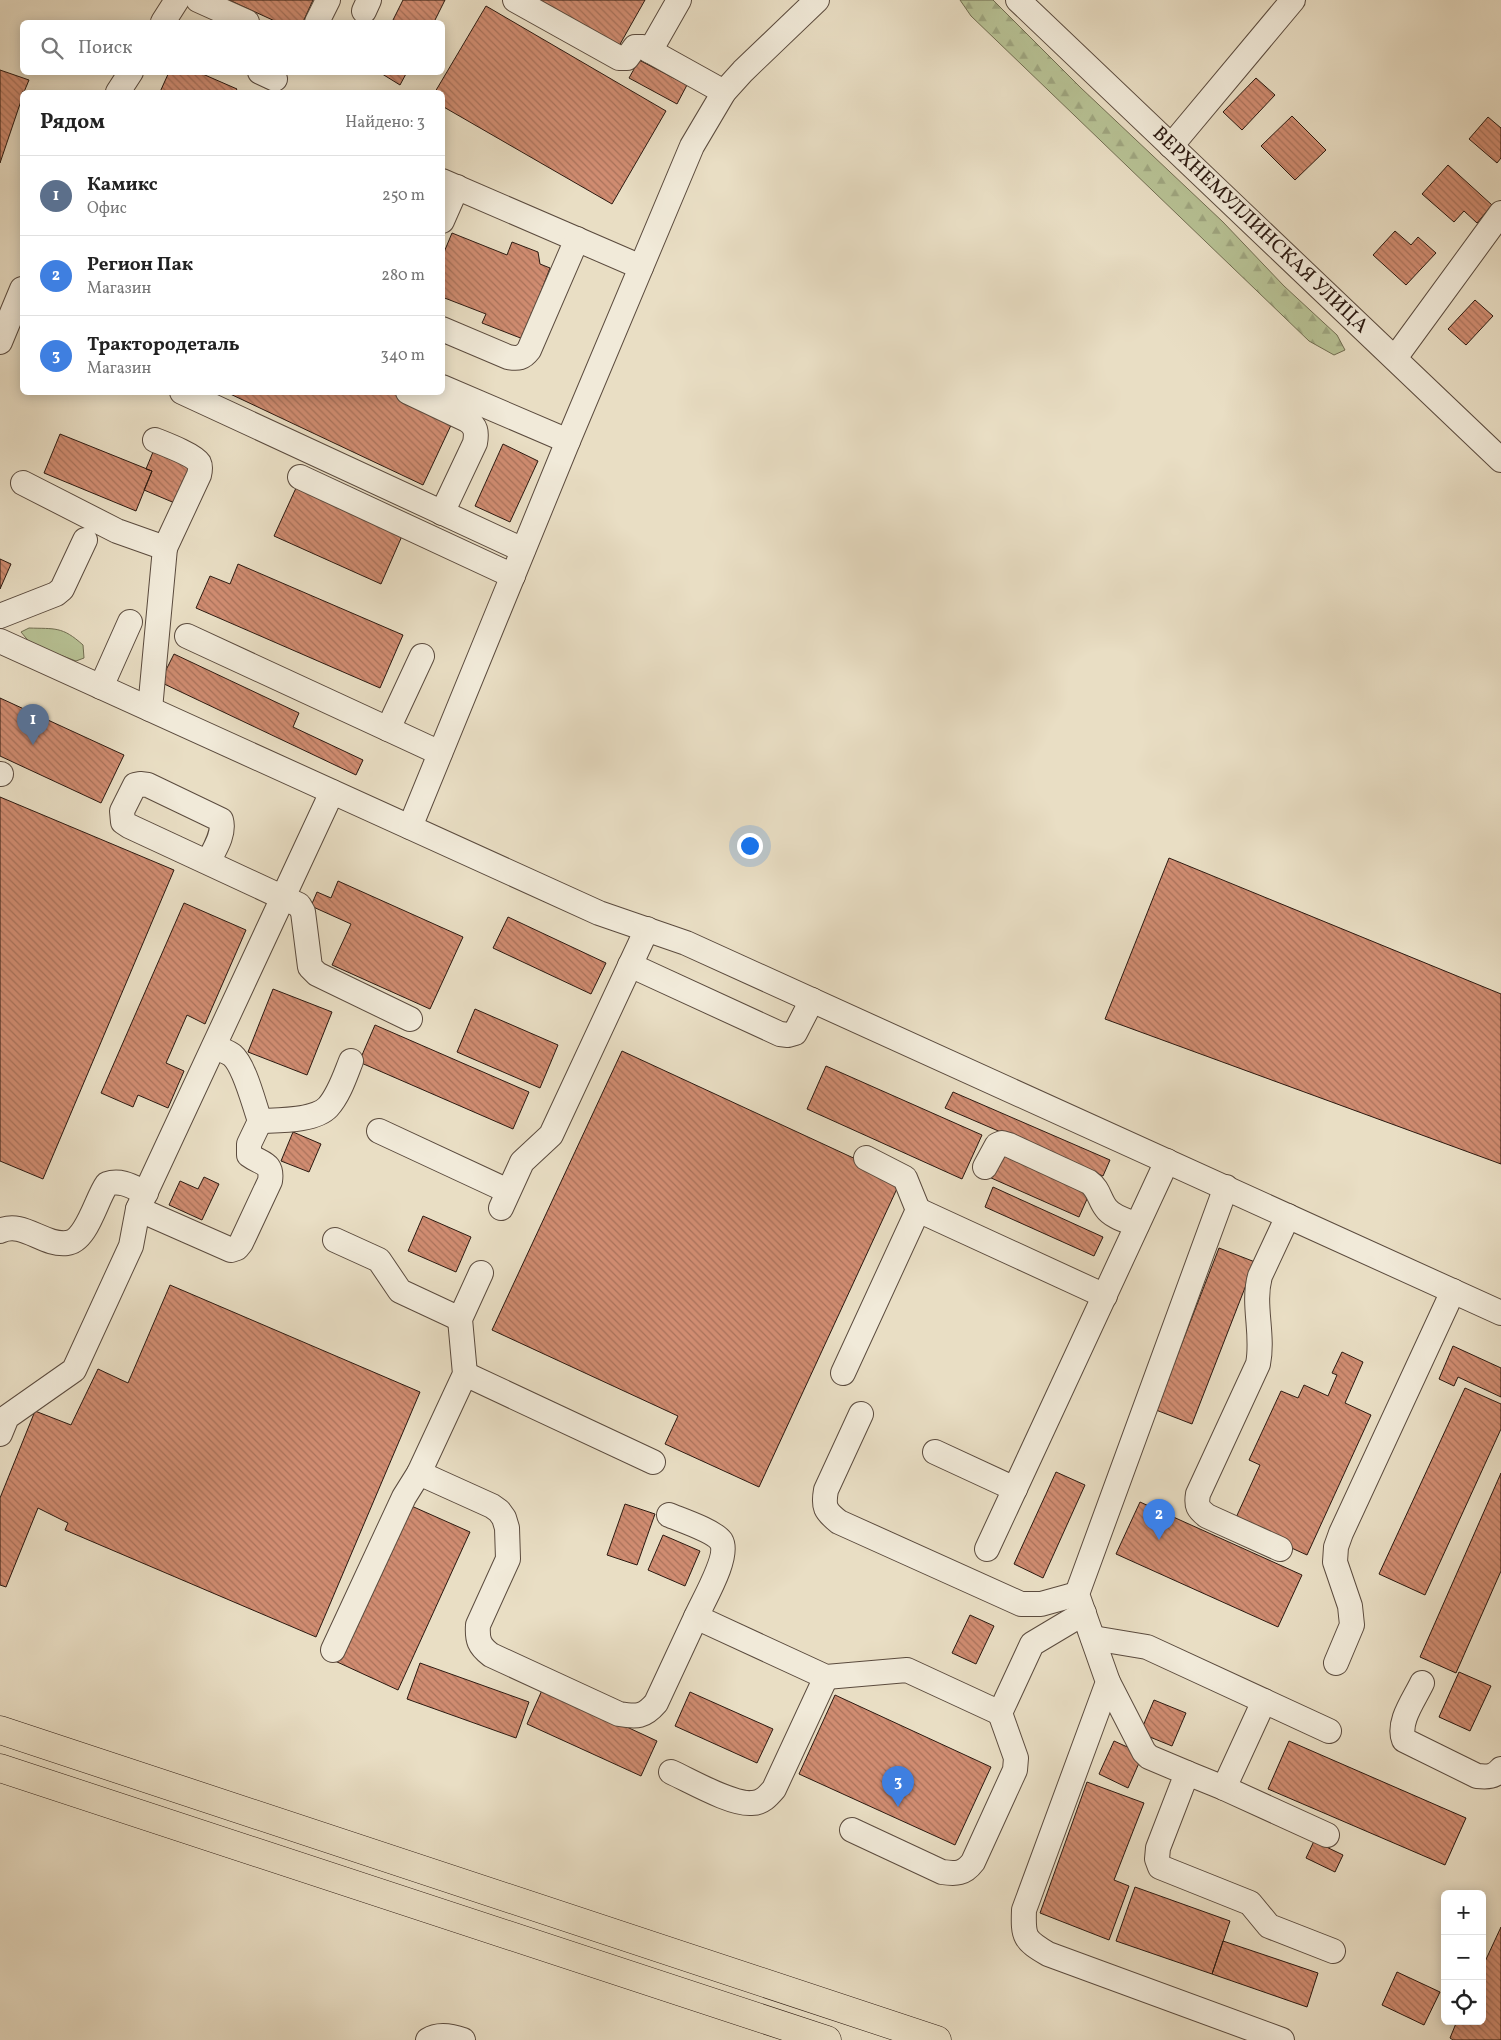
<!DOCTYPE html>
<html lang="ru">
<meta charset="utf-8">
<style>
:root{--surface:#fff;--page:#f6f6f6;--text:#222;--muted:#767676;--line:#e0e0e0;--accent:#1a73e8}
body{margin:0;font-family:Vollkorn,serif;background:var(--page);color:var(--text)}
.controls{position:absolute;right:15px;bottom:15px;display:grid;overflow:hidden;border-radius:8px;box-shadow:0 2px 12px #0003}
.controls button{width:45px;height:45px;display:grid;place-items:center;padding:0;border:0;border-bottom:1px solid var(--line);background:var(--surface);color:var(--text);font:25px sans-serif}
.you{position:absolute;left:749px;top:845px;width:18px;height:18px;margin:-12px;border:4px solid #fff;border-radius:50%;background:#1a73e8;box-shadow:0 0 0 8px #1a73e833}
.badge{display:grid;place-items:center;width:32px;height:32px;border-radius:50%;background:var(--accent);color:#fff;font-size:16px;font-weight:700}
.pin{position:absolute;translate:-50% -41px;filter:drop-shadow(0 1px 2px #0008)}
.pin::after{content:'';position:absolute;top:26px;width:18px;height:15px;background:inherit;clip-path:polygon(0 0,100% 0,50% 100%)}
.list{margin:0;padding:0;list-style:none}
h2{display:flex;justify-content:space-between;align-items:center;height:65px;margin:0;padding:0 20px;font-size:21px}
h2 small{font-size:16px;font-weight:400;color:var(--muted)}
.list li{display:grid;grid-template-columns:32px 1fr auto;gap:15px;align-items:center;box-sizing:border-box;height:80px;padding:0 20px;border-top:1px solid var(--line)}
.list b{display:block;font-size:19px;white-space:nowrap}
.list p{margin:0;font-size:16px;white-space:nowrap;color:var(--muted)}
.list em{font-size:16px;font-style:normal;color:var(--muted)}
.icon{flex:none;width:28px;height:28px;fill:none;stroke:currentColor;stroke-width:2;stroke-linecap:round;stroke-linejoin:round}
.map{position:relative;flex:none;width:1501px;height:2040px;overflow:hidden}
.search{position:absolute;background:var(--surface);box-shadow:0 2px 12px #0003;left:20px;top:20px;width:425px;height:55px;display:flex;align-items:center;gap:12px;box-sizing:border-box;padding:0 18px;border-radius:8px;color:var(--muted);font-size:19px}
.panel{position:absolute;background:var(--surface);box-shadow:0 2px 12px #0003;left:20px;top:90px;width:425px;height:305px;border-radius:8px}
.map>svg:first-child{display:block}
.green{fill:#b7c194;stroke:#726e52}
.forest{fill:url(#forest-firs);stroke:#726e52}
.building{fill:url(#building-back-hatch);stroke:#2c1a11}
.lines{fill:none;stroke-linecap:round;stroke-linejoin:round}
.minor-casing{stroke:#5b4b3e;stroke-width:26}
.highway-casing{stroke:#2c1a11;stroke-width:29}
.minor{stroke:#f1ead9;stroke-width:24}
.highway{stroke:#e9dec4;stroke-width:28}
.labels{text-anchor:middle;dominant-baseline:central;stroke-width:4;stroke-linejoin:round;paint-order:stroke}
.street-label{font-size:20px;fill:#2c1a11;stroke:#f1ead9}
</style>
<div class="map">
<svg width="1501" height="2040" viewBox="0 0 1501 2040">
<defs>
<pattern id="forest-firs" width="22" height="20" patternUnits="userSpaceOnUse" patternTransform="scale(1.25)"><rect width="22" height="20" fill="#b7c194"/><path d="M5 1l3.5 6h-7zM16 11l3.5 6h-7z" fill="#9ea57f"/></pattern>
<pattern id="building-back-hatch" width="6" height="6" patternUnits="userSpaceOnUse" patternTransform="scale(1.25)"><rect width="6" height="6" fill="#d08c71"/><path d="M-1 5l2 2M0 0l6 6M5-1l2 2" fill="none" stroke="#a9725b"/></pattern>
</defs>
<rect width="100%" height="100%" fill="#e9dec4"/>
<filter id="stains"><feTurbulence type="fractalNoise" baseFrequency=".004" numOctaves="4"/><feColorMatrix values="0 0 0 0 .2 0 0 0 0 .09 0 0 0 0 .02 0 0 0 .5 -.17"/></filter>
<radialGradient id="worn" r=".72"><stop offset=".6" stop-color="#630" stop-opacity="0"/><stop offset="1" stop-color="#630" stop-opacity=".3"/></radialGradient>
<path class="green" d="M29 628C55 629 62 626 83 645L84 658 76 661 44 649 31 644 21 632Z"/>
<path class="forest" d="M960 0H993L1081 88 1223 222 1284 286 1337 335 1345 350 1334 355 1309 341 971 16Z"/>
<path class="building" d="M229 0H313L303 22H277Z
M403 0H445L434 22H392Z
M537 0H645L619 46Z
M486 6 666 111 612 204 442 106V92H435Z
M639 60 687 85 677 104 629 78Z
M0 70 29 80 24 92H22V98L0 163Z
M169 72H198L237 89 235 92H160Z
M379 72H407L400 85Z
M1256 78 1275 95 1242 130 1223 112Z
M1292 116 1326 150 1295 180 1261 146Z
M1488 117 1501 128V158L1497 163 1469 139Z
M1448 165 1492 205 1477 223 1464 211 1454 222 1422 194Z
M1395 231 1411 245 1418 237 1436 253 1406 285 1373 255Z
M452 233 507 255 512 242 538 252 540 264 550 268 523 339 482 323 486 314 442 297V257Z
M1475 300 1493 316 1466 345 1448 329Z
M226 392H392L453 421 423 485Z
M60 434 152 471 136 511 44 473Z
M503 444 538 461 510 522 475 506Z
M153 452 192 468 177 504 144 490 152 471 146 469Z
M296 488 402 536 381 584 274 536Z
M0 559 11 564 0 589Z
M238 564 403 635 380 688 196 608 210 576 230 584Z
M174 654 299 713 293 727 363 760 356 775 160 682Z
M0 698 124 755 101 803 0 756Z
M0 797 174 870 43 1179 0 1161Z
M1169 858 1501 994V1164L1105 1019Z
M338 881 463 937 430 1009 332 965 351 924 311 906 317 892 331 898Z
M184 903 246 930 205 1024 187 1015 166 1063 184 1071 168 1108 138 1095 133 1107 101 1093Z
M508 917 606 963 591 994 493 948Z
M273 989 332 1012 307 1075 248 1052Z
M475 1009 558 1045 540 1088 457 1052Z
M375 1025 529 1092 513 1129 359 1062Z
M622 1051 901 1180 759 1487 665 1444 678 1416 492 1330Z
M826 1066 982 1135 962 1179 807 1109Z
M953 1092 1110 1160 1103 1176 945 1108Z
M293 1132 321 1144 309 1172 281 1161Z
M1001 1150 1091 1190 1079 1217 989 1177Z
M204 1177 219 1184 202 1220 169 1205 180 1181 198 1189Z
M993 1187 1103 1237 1094 1256 985 1207Z
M423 1216 471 1237 456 1272 408 1251Z
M1219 1248 1255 1262 1192 1424 1156 1410Z
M170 1285 420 1392 316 1637 65 1530 68 1523 38 1508 6 1587 0 1585V1498L35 1411 71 1425 98 1369 128 1383Z
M1453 1346 1501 1368V1397L1458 1377 1454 1386 1439 1379Z
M1342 1352 1363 1362 1345 1403 1371 1415 1307 1555 1234 1522 1260 1465 1249 1460 1281 1391 1298 1398 1304 1385 1328 1396 1337 1375 1332 1373Z
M1465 1388 1501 1404V1429L1425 1595 1379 1574Z
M1056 1472 1085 1485 1043 1578 1014 1564Z
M1501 1473V1571L1456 1673 1420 1657Z
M1140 1502 1302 1575 1278 1627 1116 1554Z
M407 1504 470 1532 398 1690 335 1661Z
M625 1504 655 1514 637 1565 607 1555Z
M663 1535 700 1551 685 1586 648 1570Z
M970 1615 994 1626 976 1664 952 1653Z
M420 1663 529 1702 516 1738 407 1699Z
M1459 1672 1491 1686 1470 1731 1439 1717Z
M543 1688 657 1741 641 1776 527 1724Z
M690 1692 773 1729 757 1763 675 1726Z
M835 1695 991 1767 955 1845 799 1774Z
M1154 1700 1186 1713 1172 1746 1140 1733Z
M1114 1741 1143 1754 1128 1788 1099 1774Z
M1289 1741 1466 1818 1445 1865 1268 1789Z
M1087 1782 1144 1803 1114 1880 1129 1886 1109 1940 1040 1913Z
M1314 1841 1343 1855 1335 1872 1306 1858Z
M1135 1887 1230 1921 1212 1974 1116 1941Z
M1501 1927V2040H1453L1450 2038 1457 2021H1482V1968Z
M1223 1941 1318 1973 1307 2007 1212 1974Z
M1397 1972 1440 1992 1424 2025 1382 2005Z"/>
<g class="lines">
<g class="minor-casing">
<g id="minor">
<path d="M198 0 247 22"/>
<path d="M515 0 619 58H627L635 47H643L724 92"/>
<path id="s1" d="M1018 0 1501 460"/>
<path d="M364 11 369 0"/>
<path d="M163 22 177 0"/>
<path d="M317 22 328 0"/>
<path d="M650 51 679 0"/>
<path d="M260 72 275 79"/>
<path d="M118 92 131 72"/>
<path d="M1171 146 1293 0"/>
<path d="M442 181 641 267"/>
<path d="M442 221 457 187"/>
<path d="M442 329 508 357C518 359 523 358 529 350L577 239"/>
<path d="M0 342 22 289"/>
<path d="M1395 358 1501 213"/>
<path d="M442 387 568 441"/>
<path d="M182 392 523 550"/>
<path d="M408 392 467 420C476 426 477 432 475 443L442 513"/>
<path d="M155 440C165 444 194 455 199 463 201 467 200 471 199 475L165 548"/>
<path d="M300 477 513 576"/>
<path d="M23 483 117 531 165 548 150 709"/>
<path d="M0 616 56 594 62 589 85 540"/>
<path d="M187 636 440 753"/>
<path d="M0 641 599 913 686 943 1501 1313"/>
<path d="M101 687 130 622"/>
<path d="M388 729 422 656"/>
<path d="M0 774H1"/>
<path d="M410 827 568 441 692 146 724 92 743 71 817 0"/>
<path d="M208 862C214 850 225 834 221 820L148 785 140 784 135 785 122 811 123 822 129 826 299 905 303 912 310 967 317 974 410 1019"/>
<path d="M630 965 780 1034 788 1035 795 1033 812 1000"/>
<path d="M260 1121C279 1120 315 1121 328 1107 339 1095 345 1076 351 1061"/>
<path d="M379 1131 508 1191"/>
<path d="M866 1158 905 1178 918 1210"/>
<path d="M985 1167 997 1145 1002 1143 1009 1145 1089 1182C1099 1189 1099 1199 1106 1208 1112 1217 1128 1221 1137 1225"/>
<path d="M1226 1187 1077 1594 1108 1682 1024 1910C1023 1937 1024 1940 1048 1954L1282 2040"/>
<path d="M501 1208 522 1162 551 1135 647 929"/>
<path d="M138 1209 231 1250 237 1248 241 1243 270 1181C273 1162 261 1164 249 1155V1144L260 1121C254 1105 245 1066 232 1055 226 1051 220 1049 214 1047"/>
<path d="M0 1231C23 1220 43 1246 67 1243 87 1241 96 1199 107 1184 121 1179 133 1187 146 1193"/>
<path d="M335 1240 379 1260 400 1291 460 1319"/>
<path d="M481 1273 460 1319 465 1374 419 1473 492 1506 499 1511 504 1518 507 1528 508 1559 478 1625C477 1640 479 1646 491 1655L619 1714C637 1717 644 1717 656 1703L696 1617"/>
<path d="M843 1373 918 1210 1105 1296"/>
<path d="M465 1374 653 1462"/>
<path d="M861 1414 826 1490C823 1507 825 1511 839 1522L1021 1604H1041L1077 1594"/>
<path d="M0 1434 7 1417 74 1370 131 1246 138 1209 332 792"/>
<path d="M935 1452 1015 1489"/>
<path d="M669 1515C681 1520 714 1531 721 1541 730 1556 703 1601 696 1617L826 1677 907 1670 1000 1713 1032 1644 1084 1613"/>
<path d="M987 1549 1167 1161"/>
<path d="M1280 1549 1207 1516C1198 1509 1196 1506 1198 1494L1258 1364C1264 1334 1252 1305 1260 1276L1288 1216"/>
<path d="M1093 1638 1147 1647 1329 1731"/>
<path d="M333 1650 404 1497 419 1473"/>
<path d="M1336 1663 1352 1625 1350 1606 1335 1562 1336 1547 1341 1533 1453 1291"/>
<path d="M1108 1682 1144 1752 1149 1757 1187 1773 1158 1848 1157 1859 1160 1867 1250 1903 1269 1926 1333 1951"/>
<path d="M1422 1683C1414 1700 1397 1722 1404 1740L1477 1776C1488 1777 1494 1777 1501 1769"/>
<path d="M671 1772C691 1781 732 1805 752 1803 762 1803 768 1796 774 1789L826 1677"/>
<path d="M1187 1773 1224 1788 1327 1835"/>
<path d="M1224 1788 1264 1701"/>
<path d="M852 1830 942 1872C956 1874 964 1874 973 1862L1015 1770 1016 1758 1000 1713"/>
<path d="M428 2040C439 2033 452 2036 463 2040"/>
</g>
</g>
<g class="highway-casing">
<path id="highway" d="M0 1730 937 2040
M0 1768 827 2040"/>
</g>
<use href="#minor" class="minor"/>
<use href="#highway" class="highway"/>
</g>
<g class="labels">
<g class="street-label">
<text stroke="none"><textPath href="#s1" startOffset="334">ВЕРХНЕМУЛЛИНСКАЯ УЛИЦА</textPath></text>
</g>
</g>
<rect width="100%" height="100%" filter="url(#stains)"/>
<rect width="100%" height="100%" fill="url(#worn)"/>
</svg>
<div class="controls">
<button>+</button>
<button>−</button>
<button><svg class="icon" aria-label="locate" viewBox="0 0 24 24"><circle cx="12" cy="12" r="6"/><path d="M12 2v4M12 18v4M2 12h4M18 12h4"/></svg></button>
</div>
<div class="you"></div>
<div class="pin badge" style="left:33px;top:745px;background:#5c6f8a">1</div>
<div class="pin badge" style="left:1159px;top:1540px;background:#3f7fe0">2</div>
<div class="pin badge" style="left:898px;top:1807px;background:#3f7fe0">3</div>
<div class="search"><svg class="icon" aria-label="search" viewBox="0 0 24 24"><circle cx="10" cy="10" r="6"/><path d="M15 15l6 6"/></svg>Поиск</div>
<section class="panel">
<h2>Рядом<small>Найдено: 3</small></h2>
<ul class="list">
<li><span class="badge" style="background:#5c6f8a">1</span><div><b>Камикс</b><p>Офис</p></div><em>250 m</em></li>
<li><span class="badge" style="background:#3f7fe0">2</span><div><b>Регион Пак</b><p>Магазин</p></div><em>280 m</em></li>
<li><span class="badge" style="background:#3f7fe0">3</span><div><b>Трактородеталь</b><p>Магазин</p></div><em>340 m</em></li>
</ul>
</section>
</div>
